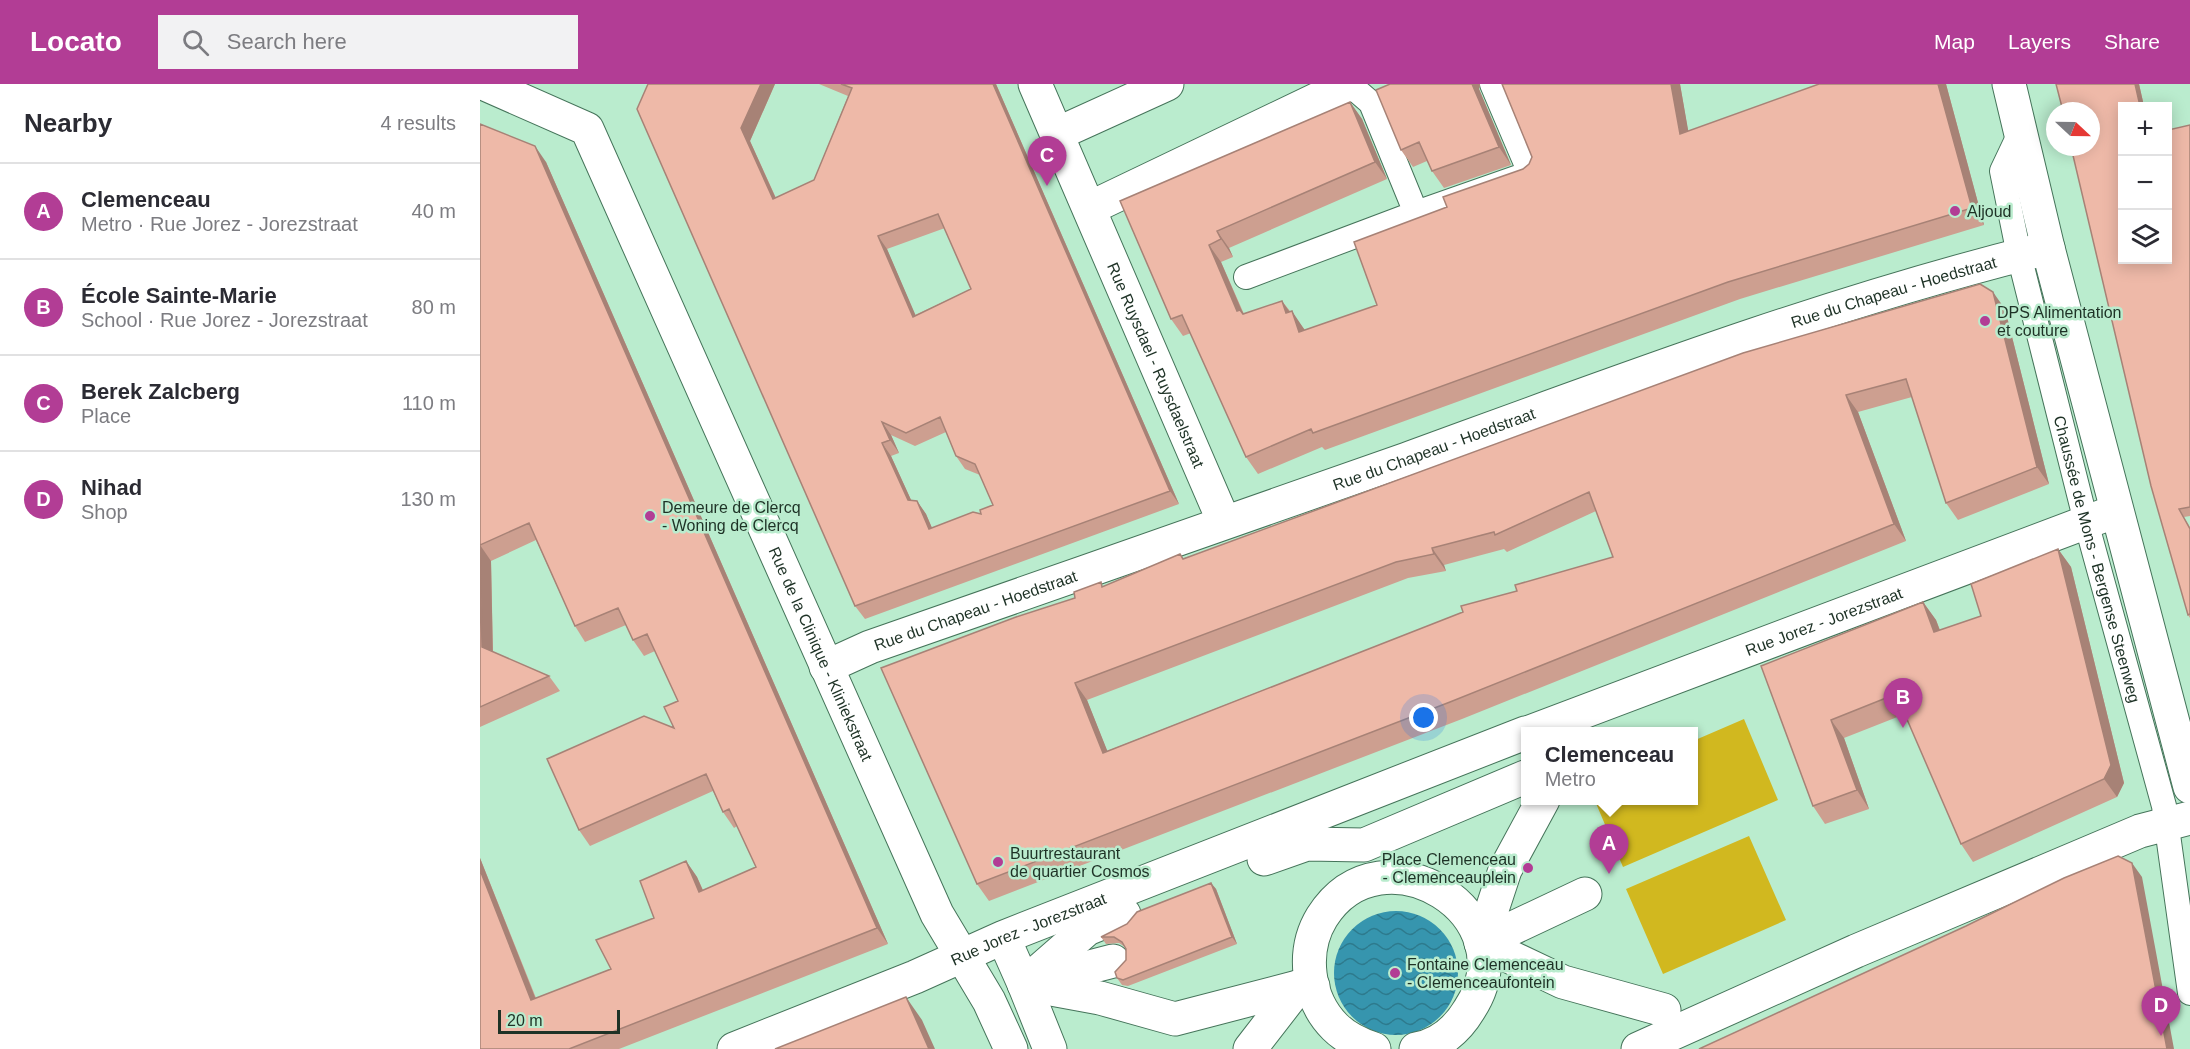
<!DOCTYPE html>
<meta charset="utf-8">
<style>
:root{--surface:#fff;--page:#f2f2f3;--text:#2b2b33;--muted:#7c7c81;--line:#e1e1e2;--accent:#b23d95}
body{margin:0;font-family:Arial,sans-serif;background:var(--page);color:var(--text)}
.controls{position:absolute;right:18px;top:18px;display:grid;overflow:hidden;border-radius:0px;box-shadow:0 3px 15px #0003}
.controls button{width:54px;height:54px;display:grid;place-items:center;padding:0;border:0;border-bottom:2px solid var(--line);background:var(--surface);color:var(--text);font:30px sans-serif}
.compass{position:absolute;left:1566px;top:18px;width:54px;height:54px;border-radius:50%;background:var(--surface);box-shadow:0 3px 15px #0003;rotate:112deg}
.scale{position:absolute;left:18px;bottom:15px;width:122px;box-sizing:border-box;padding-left:6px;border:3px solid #1e3226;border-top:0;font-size:16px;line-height:21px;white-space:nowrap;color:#1e3226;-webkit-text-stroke:4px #baecce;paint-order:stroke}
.you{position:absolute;left:944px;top:634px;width:21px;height:21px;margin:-15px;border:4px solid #fff;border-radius:50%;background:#1a73e8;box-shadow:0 0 0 9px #1a73e833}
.badge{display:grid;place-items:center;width:39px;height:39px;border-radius:50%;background:var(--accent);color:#fff;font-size:20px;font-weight:700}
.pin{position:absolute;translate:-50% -50px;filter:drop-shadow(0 2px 3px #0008)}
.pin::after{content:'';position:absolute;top:32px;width:21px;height:18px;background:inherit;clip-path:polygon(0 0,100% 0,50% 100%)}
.popup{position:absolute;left:1041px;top:643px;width:177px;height:78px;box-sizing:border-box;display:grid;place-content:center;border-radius:0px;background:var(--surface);filter:drop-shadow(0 2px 4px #0005);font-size:20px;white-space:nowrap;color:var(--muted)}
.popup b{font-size:22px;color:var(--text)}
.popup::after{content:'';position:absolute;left:50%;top:100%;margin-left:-12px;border:12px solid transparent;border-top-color:var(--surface)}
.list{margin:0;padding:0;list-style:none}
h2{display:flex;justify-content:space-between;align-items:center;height:78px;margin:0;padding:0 24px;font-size:26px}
h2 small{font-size:20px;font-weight:400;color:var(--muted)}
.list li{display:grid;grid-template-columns:39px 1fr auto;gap:18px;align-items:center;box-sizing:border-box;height:96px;padding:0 24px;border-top:2px solid var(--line)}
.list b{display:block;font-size:22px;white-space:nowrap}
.list p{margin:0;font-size:20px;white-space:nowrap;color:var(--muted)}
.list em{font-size:20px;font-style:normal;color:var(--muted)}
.icon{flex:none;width:33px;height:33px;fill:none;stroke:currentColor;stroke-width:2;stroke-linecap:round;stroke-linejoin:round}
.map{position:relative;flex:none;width:1710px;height:965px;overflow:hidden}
header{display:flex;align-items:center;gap:36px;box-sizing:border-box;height:84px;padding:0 30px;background:var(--accent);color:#fff}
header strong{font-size:28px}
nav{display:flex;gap:33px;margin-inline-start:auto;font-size:21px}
.search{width:420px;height:54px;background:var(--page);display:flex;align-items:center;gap:15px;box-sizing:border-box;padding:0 21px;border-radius:0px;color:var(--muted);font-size:22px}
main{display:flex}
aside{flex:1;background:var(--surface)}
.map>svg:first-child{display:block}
.green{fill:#d1b81f}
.water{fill:url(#water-waves)}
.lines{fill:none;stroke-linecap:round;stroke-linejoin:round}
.lane-casing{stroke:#45745a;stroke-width:26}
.street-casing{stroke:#45745a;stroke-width:35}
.secondary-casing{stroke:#45745a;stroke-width:35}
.lane{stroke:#fff;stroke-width:24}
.street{stroke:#fff;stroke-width:33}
.secondary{stroke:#fff;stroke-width:33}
.wall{fill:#cd9f90;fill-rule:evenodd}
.shaded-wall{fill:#a78276}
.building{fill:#eeb9a8;stroke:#a78276;stroke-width:1.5;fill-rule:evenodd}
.poi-dot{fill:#b23d95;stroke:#baecce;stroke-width:2}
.labels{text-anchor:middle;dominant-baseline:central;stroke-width:5;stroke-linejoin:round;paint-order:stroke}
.poi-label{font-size:16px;fill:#1e3226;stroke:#baecce;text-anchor:start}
.street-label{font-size:16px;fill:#1e3226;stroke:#baecce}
</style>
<header>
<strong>Locato</strong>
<div class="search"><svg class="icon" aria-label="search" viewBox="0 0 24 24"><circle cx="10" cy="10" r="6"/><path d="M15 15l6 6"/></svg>Search here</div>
<nav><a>Map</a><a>Layers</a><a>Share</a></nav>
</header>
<main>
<aside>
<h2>Nearby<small>4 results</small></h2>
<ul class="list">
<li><span class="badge">A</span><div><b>Clemenceau</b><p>Metro · Rue Jorez - Jorezstraat</p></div><em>40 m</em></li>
<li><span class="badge">B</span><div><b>École Sainte-Marie</b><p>School · Rue Jorez - Jorezstraat</p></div><em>80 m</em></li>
<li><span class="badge">C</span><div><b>Berek Zalcberg</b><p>Place</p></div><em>110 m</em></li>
<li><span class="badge">D</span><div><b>Nihad</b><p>Shop</p></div><em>130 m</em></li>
</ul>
</aside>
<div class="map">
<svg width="1710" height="965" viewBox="0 0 1710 965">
<defs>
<pattern id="water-waves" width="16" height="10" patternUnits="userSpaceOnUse" patternTransform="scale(1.5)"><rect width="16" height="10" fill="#3695ae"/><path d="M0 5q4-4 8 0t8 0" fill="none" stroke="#2d7a8d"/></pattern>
</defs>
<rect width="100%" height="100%" fill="#baecce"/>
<path class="green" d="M1264 635 1298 716 1143 783 1115 717 1213 716V657Z
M1269 752 1306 836 1183 890 1146 805Z"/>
<path class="water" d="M854 889a62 62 0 1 1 124 0a62 62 0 1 1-124 0Z"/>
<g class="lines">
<g class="lane-casing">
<g id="lane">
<path id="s1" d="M1541 47 1522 87 1539 171 1606 438 1684 722 1710 909"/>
<path d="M936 129 1050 89 1012 0"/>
<path d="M766 193 936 129 891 19 869 0"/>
</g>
</g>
<g class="street-casing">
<g id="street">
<path id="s2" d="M5 0 107 45 457 830 509 917 531 965"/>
<path id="s3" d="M555 0 744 438"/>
<path d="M577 50 687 0"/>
<path d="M610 124 869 0"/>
<path id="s4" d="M346 583 390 563C569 500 748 439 927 375 1138 298 1349 218 1568 164"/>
<path id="s5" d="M1050 648 1636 427"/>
<path d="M1063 716 1025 786 1001 859 1105 810"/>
<path d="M784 775 827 760 884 761 1045 693"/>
<path d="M1001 859 1083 898 1184 926"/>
<path d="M528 864 544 900 620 914 695 935 818 903 833 902"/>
<path d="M552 898 633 877"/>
<path d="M544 900 607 845 644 830"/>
<path d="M544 900 570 965"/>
<path id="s6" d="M254 965 435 893 524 853 1045 649"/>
<path d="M770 965 818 903"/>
<path d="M894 965C879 960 866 954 855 943 827 915 821 867 842 833 902 738 1052 831 989 926 977 946 959 961 936 965"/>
<path d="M1158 965 1376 867 1660 747 1710 734"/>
</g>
</g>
<g class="secondary-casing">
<path id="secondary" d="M1529 0 1568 164 1710 703"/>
</g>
<use href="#lane" class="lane"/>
<use href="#street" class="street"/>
<use href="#secondary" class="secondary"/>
</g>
<path class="wall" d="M168 0H295L270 57 296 114 334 96 368 12 339 0H516L699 420 385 535 375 522ZM465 144 491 205 435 231 407 165ZM466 348 476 372 485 385 500 391 513 421 501 430 452 444 446 430 437 417 431 416 411 372 419 369 411 351 435 362Z
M910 0H1000L999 5 1031 81 964 104 952 87 947 77 933 83 921 66Z
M1022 0H1200L1208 47 1466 0 1504 141 1260 215 845 366 842 363 778 390 766 373 711 249 703 252 691 235 640 117 870 18 882 35 907 95 749 164 753 173 741 178 764 230 802 217 825 246 897 221 967 123 1043 85 1049 80 1052 73Z
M1576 0H1659L1664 22 1642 176 1710 41V432L1704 433 1710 443V534L1708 531Z
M0 40 66 78 408 860 139 965H0V774L56 914 131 885 174 834 206 777 217 793 223 806 276 783 257 742 254 744 243 728 233 707 110 762 99 746 194 644 198 617 175 567 164 572 153 556 146 541 105 558 95 542 56 456 11 477 13 568 69 592 80 607 0 643Z
M1525 225 1569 400 1478 436 1466 419 1432 313 1378 328 1426 457 982 635 509 817 497 800 595 514 623 503 704 474ZM1116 427 1133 473 1037 507 627 667 607 616 928 494 966 487 964 481 1024 465 1027 468Z
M1578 465 1591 483 1644 699 1637 713 1493 778 1481 760 1425 630 1364 654 1389 725 1345 740 1333 722 1281 582 1443 518 1456 536 1460 546 1501 532Z
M731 799 736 805 757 860 648 902 642 901 637 894 646 876V865L645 863 639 859 626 860 621 853Z"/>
<path class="shaded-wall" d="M281 0H295L270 57 302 128 293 115 261 44Z
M513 0H516L699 420 690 407Z
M992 0H1000L999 5 1031 81 1019 63Z
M1191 0H1200L1212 68 1200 50Z
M1458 0H1466L1504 141 1492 124Z
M1655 0H1659L1664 22H1660Z
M870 18 882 35 907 95 895 78Z
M55 62 66 78 408 860 397 844Z
M737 147 749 164 753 173 741 155Z
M398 152 407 165 442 246 433 233Z
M729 161 741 178 762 227 772 243 757 227Z
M1513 208 1525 225 1569 400 1557 383Z
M802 217 814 234 806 229Z
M812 227 824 245 831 266 819 248Z
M1366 311 1378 328 1426 457 1414 440Z
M402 338 411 351 419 369 410 356Z
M402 359 411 372 437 429 428 416Z
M437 417 446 430 458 458 449 445Z
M0 461 11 477 13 579 2 563Z
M952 464 964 481 966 487 954 470Z
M1578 465 1591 483 1644 699 1637 713 1624 695Z
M1443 518 1456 536 1467 566 1454 548Z
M595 599 607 616 635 686 623 669Z
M1351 636 1364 654 1389 725 1377 706Z
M0 774 62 931 51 916 0 786Z
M206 777 217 793 230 823 219 808Z
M1652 779 1662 793 1694 965H1687Z
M731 799 736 805 757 860 752 853Z
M426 913 442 936 455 965H449Z"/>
<path class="building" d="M168 0H281L261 44 293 115 334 96 372 4 361 0H513L690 407 375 522 157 25ZM458 130 491 205 433 233 398 152ZM460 333 476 372 495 380 513 421 500 426 501 430 493 428 449 445 437 417 428 416 402 359 410 356 402 338 426 349Z
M910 0H992L1019 63 952 87 939 58 921 66 896 6Z
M1022 0H1191L1200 50 1339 0H1458L1492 124 1248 198 833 349 831 345 766 373 702 231 691 235 640 117 870 18 895 78 737 147 741 155 729 161 757 227 760 226 763 230 802 217 806 229 812 227 819 248 897 221 874 158 967 123 963 113 1043 85 1049 80 1052 73Z
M1576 0H1655L1660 22H1642V176H1688V46L1710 41V423L1699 425 1710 445V530L1708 531 1671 402 1591 63H1611V27H1583Z
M0 40 55 62 397 844 89 965H0V786L51 916 131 885 116 856 174 834 160 797 206 777 219 808 276 783 249 725 243 728 226 690 99 746 67 675 164 632 194 644 184 623 198 617 167 550 153 556 138 524 95 542 49 439 0 461Z
M1500 200 1513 208 1557 383 1466 419 1426 295 1366 311 1414 440 970 618 497 800 401 584 536 533 595 514 594 508 621 498 622 503 700 470 703 475 1263 269ZM1109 408 1133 473 1035 501 1037 507 981 522 983 528 623 669 595 599 916 478 954 470 952 464 1014 448 1015 451Z
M0 461 2 563 69 592 0 623Z
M1578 465 1631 681 1624 695 1481 760 1416 610 1351 636 1377 706 1333 722 1281 582 1443 518 1454 548 1501 532 1491 500Z
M1638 772 1652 779 1687 965H1219L1486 842 1584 794Z
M731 799 752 853 643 896 637 894 635 888 646 876V865L642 858 634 853H621L647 840 657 828Z
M426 913 449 965H295Z"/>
<g class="poi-dot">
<circle cx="1475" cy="127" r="6"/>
<circle cx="1505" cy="237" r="6"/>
<circle cx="170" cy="432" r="6"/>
<circle cx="518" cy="778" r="6"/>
<circle cx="1048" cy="784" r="6"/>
<circle cx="915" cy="889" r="6"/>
</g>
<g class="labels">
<g class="poi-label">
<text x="1487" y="127">Aljoud</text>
<text x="1517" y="228">DPS Alimentation<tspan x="1517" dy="18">et couture</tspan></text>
<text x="182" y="423">Demeure de Clercq<tspan x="182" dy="18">- Woning de Clercq</tspan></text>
<text x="530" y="769">Buurtrestaurant<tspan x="530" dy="18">de quartier Cosmos</tspan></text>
<text x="1036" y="775" text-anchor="end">Place Clemenceau<tspan x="1036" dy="18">- Clemenceauplein</tspan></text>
<text x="927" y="880">Fontaine Clemenceau<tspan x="927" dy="18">- Clemenceaufontein</tspan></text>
</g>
<g class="street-label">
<text stroke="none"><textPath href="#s4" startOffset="1132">Rue du Chapeau - Hoedstraat</textPath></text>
<text stroke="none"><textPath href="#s3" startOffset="306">Rue Ruysdael - Ruysdaelstraat</textPath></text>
<text stroke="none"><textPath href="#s4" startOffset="646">Rue du Chapeau - Hoedstraat</textPath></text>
<text stroke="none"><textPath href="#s1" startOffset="444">Chaussée de Mons - Bergense Steenweg</textPath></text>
<text stroke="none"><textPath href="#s4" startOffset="160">Rue du Chapeau - Hoedstraat</textPath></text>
<text stroke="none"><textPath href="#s5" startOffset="314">Rue Jorez - Jorezstraat</textPath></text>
<text stroke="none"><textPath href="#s2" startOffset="686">Rue de la Clinique - Kliniekstraat</textPath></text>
<text stroke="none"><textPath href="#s6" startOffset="318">Rue Jorez - Jorezstraat</textPath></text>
</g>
</g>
</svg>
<div class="controls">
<button>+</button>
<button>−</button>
<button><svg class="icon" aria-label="layers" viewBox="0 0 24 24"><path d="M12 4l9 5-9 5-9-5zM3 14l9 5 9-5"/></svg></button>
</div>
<svg class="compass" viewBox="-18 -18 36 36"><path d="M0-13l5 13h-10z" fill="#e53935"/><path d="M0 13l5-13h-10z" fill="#7c7c81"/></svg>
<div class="scale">20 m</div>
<div class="you"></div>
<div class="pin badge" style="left:1129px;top:790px">A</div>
<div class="popup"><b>Clemenceau</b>Metro</div>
<div class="pin badge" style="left:1423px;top:644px">B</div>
<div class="pin badge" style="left:567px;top:102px">C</div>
<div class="pin badge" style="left:1681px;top:952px">D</div>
</div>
</main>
